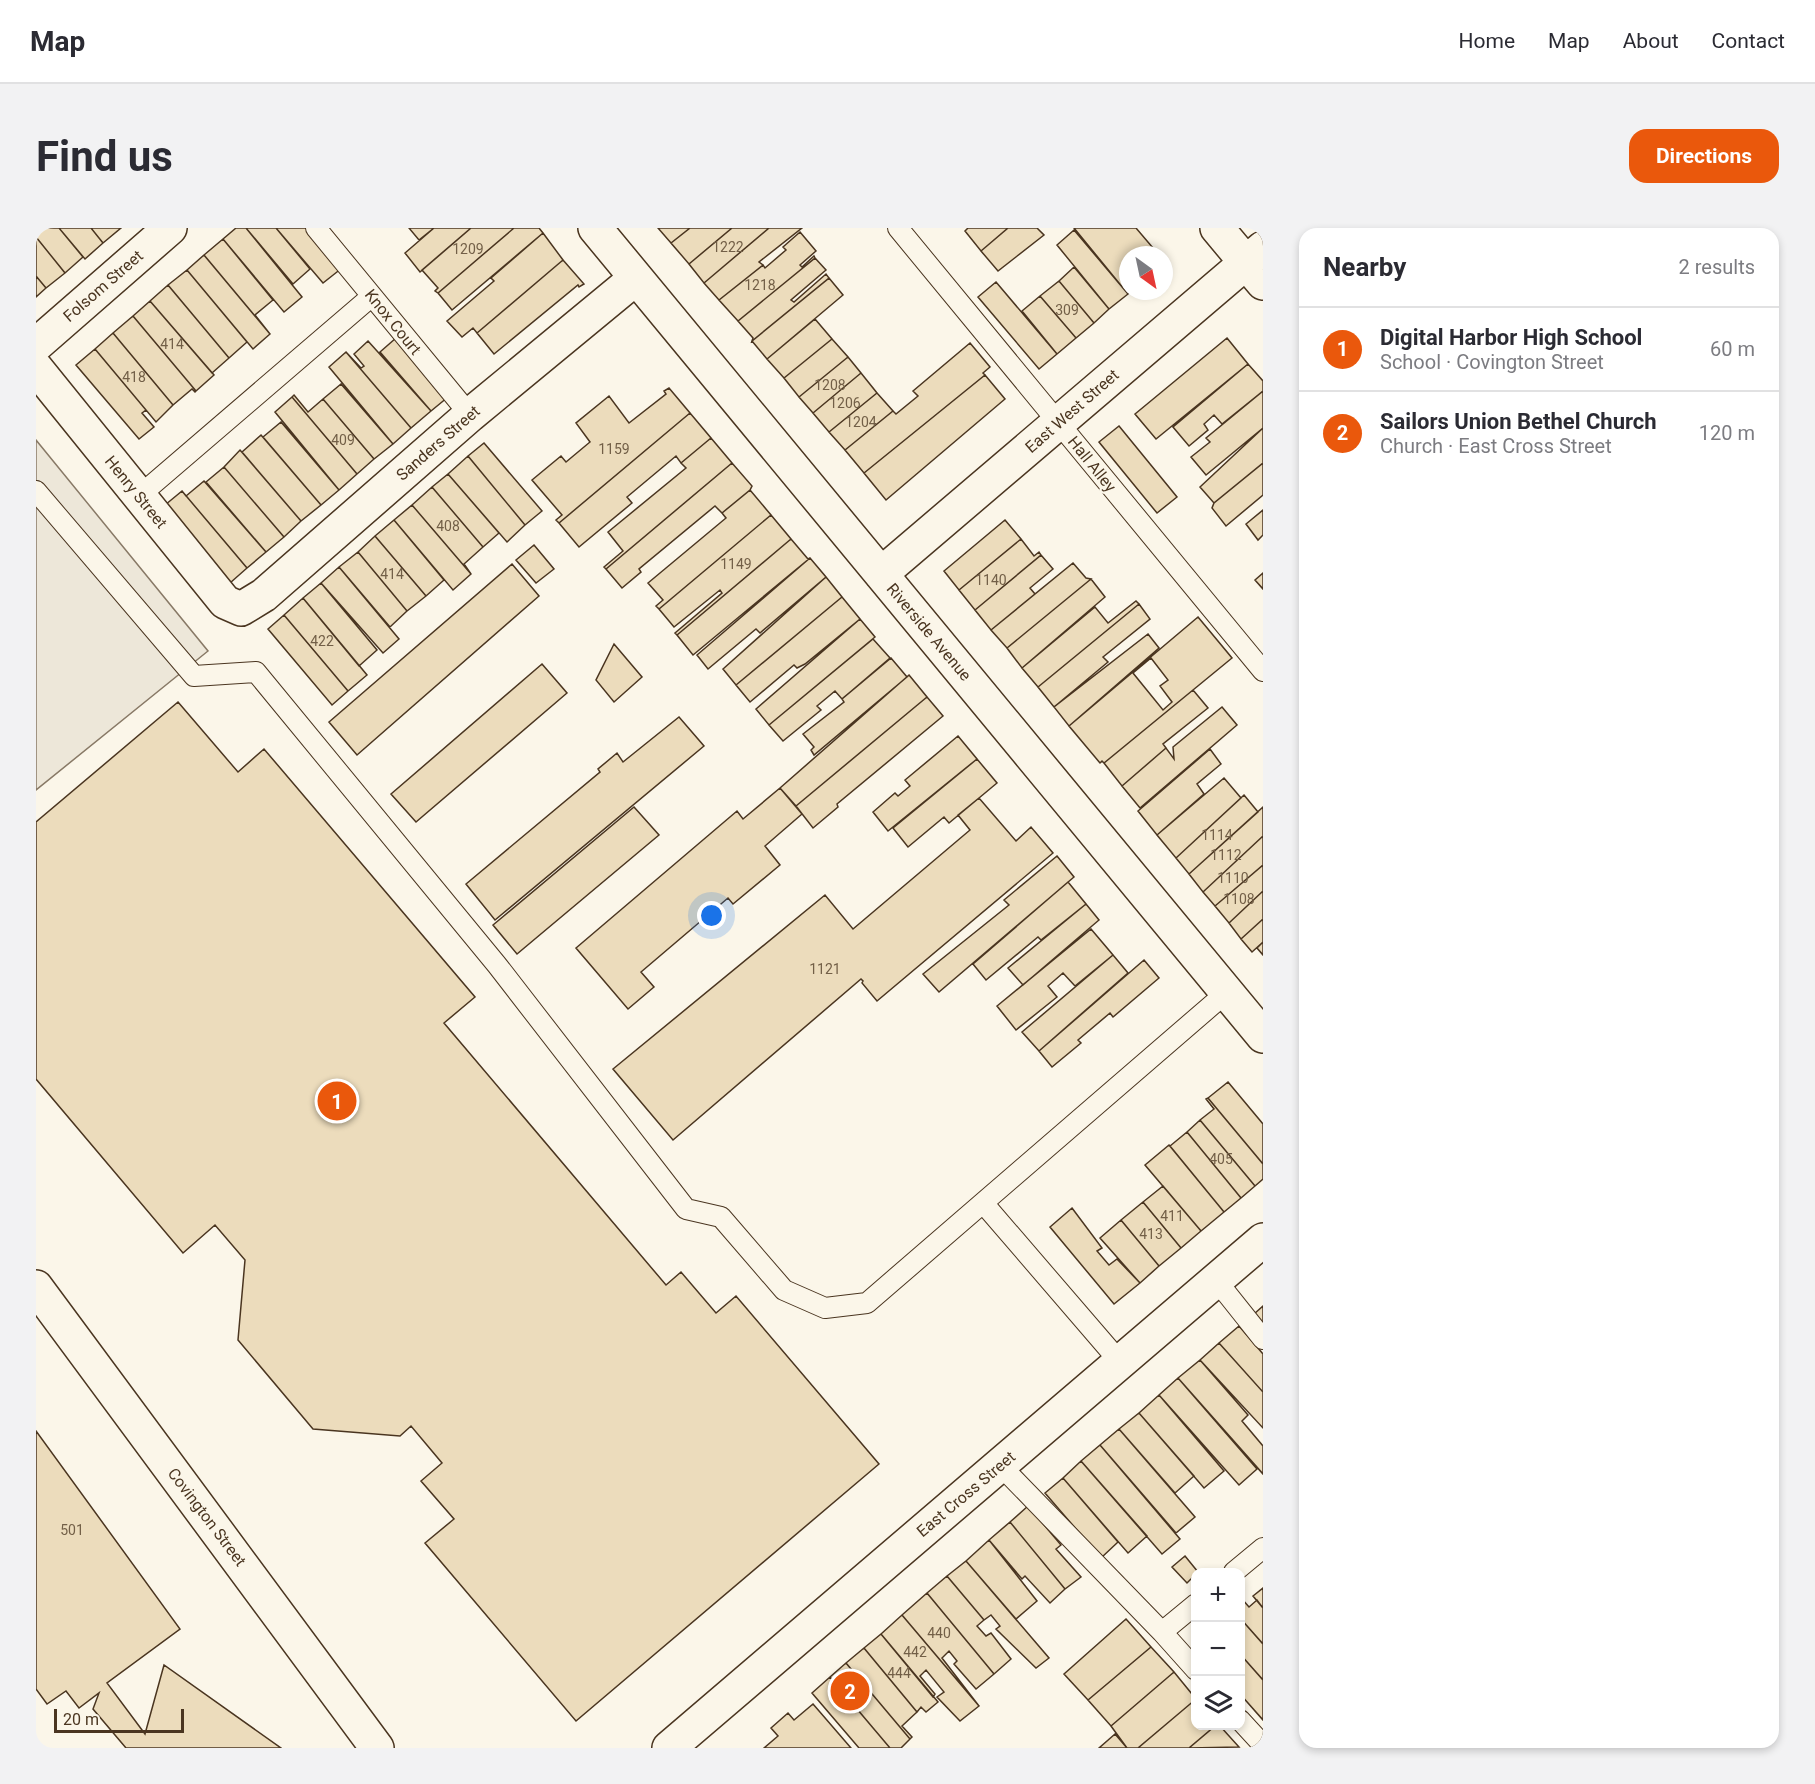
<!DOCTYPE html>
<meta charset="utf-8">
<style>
:root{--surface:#fff;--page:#f2f2f3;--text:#2b2b33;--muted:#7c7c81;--line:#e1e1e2;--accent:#ea580c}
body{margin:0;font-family:Roboto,sans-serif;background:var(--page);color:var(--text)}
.controls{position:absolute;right:18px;bottom:18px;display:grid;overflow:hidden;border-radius:12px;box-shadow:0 3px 9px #0003}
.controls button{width:54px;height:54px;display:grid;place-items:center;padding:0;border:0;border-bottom:2px solid var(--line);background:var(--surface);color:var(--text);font:30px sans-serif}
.compass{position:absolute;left:1083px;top:18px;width:54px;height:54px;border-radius:50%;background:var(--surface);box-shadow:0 3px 9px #0003;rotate:147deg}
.scale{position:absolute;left:18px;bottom:15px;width:130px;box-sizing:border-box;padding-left:6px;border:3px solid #4a3520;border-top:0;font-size:16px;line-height:21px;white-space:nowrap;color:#4a3520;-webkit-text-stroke:4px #fbf6e9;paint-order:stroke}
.you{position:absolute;left:676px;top:688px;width:21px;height:21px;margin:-15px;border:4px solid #fff;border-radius:50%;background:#1a73e8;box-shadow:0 0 0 9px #1a73e833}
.badge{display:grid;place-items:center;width:39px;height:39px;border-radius:50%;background:var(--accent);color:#fff;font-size:20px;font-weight:700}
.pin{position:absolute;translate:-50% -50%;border:3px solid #fff;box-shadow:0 2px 6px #0006}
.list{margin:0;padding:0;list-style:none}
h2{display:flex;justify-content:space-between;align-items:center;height:78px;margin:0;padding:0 24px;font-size:26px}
h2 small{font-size:20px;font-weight:400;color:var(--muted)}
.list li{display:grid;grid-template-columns:39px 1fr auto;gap:18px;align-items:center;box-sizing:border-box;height:84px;padding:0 24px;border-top:2px solid var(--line)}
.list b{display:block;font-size:22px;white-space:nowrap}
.list p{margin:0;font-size:20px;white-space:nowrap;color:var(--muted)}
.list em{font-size:20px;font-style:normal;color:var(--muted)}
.icon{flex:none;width:33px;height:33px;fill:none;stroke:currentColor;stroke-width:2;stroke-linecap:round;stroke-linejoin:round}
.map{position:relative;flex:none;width:1227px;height:1520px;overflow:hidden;border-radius:18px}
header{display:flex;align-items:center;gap:36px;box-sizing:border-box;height:84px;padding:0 30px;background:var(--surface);border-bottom:2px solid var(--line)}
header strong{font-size:28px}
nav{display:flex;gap:33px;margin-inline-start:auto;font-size:21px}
.intro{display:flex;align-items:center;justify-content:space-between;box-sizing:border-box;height:144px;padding:0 36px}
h1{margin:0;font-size:42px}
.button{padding:15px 27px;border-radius:18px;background:var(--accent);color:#fff;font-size:21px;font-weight:700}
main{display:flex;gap:36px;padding:0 36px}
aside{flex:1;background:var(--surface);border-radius:18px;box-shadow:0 3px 9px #0003}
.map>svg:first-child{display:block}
.parking{fill:#ede7d9;stroke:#887966;stroke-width:1.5}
.building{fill:#ecdcbc;stroke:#4a3520;stroke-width:1.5;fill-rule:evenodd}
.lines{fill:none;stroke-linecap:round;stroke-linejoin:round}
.lane-casing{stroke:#4a3520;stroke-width:22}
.street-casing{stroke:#4a3520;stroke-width:36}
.lane{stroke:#fbf6e9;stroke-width:20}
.street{stroke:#fbf6e9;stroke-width:33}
.labels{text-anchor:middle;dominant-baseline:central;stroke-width:4.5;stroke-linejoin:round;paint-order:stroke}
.number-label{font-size:14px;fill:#725f47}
.street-label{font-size:16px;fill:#4a3520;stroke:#fbf6e9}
</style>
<header>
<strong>Map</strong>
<nav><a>Home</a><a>Map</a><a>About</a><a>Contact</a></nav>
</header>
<div class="intro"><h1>Find us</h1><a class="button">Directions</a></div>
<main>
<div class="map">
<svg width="1227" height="1520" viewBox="0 0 1227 1520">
<rect width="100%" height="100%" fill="#fbf6e9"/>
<path class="parking" d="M0 212 172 423 0 562Z"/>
<path class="building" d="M0 0H23L47 29 29 45 0 9Z
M23 0H55L67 15 49 31Z
M55 0H85L67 15Z
M200 0H210L266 69 248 84 187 11Z
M210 0H240L274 41 257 56Z
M240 0H272L306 40 287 55Z
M373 0H398L383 12Z
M398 0H435L384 44 369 25Z
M435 0H478L402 65 399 63 402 60 386 42Z
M478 0H503L507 5 416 82 402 65Z
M622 0H654L635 15Z
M654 0H696L653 36 635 15Z
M696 0H733L668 55 653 36Z
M733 0H766L723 34 727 37 683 72 668 55Z
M932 0H972L945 23 929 3Z
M972 0H1001L1008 7 962 43 945 23Z
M1038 0H1100L1123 27H1092V63H1095L1092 66Z
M1038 2 1092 66 1073 81 1021 17Z
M764 4 780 23 764 37 766 39 778 28 779 30 702 93 683 72 727 37 729 40 750 22 747 19Z
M507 5 527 32 441 105 437 100 426 109 411 93 458 53 455 50Z
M0 9 29 45 10 60 0 48Z
M187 11 237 72 219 87 234 106 168 27Z
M168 27 234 106 217 121 151 42Z
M779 30 790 42 755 72 758 74 790 46 793 50 716 113 717 110 702 93Z
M527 32 548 56 543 59 542 57 458 126 441 105Z
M1038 39 1073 81 1058 95 1023 53Z
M151 42 211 114 193 130 132 57Z
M0 48 10 60 0 69Z
M793 50 807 67 731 131 716 113Z
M1023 53 1058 95 1040 110 1004 68Z
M960 54 1021 126 1003 141 942 69Z
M132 57 193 130 176 145 114 73Z
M1004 68 1040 110 1021 126 986 83Z
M114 73 178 147 160 163 97 88Z
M97 88 160 163 159 164 156 161 137 177 77 105Z
M779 91 796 111 748 150 731 131Z
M77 105 137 177 120 194 59 121Z
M360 110 412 169 395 183 344 124Z
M1191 110 1212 136 1120 211 1099 186Z
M796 111 812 129 763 169 748 150Z
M332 113 395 183 375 200 310 124 325 140 328 138 318 126Z
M934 115 954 139 947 145 949 147 828 245 809 222 857 183 860 186 882 168 877 163Z
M59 121 110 182 106 185 118 199 103 211 40 137Z
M310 124 375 200 357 216 293 139Z
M812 129 825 145 777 185 763 169Z
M1212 136 1227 153V163L1186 196 1178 187 1168 196 1172 202 1153 218 1137 199Z
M825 145 841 165 793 204 777 185Z
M949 147 969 171 850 272 828 245Z
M305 156 357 216 338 231 287 171Z
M633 160 654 185 523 295 520 292 526 287 496 252 525 228 530 234 554 214 540 195 573 168 593 195 630 166 628 163Z
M1227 163V200L1170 247 1155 229 1174 214 1170 210Z
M841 165 857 183 809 222 793 204Z
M258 167 272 184 287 171 338 231 321 246 256 169Z
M256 169 321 246 303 262 239 184Z
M654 185 675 210 645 235 640 228 591 269 596 275 543 319 523 295Z
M245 194 303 262 285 277 227 209Z
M1083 198 1141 269 1121 285 1063 214Z
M1227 200V235L1178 275 1164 259Z
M225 207 285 277 265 293 206 224Z
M675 210 696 235 570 341 568 339 587 323 572 304 650 240 645 235Z
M448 215 506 283 489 297 432 228Z
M204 222 265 293 248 309 188 239Z
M432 228 489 297 471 314 412 246Z
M696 235 716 258 714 262 686 285 679 278 603 341 605 344 586 360 570 341Z
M1227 235V267L1190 298 1176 280 1178 275Z
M188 239 248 309 230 324 170 254Z
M412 246 463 305 447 319 396 259Z
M168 253 230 324 211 340 146 263 150 268Z
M396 259 447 319 428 336 435 346 376 277Z
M714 262 735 287 623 381 620 378 627 372 612 355 690 290 686 285Z
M146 263 211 340 194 355 129 277Z
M376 277 435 346 417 362 358 292Z
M1227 282V307L1222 312 1210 296Z
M735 287 755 311 641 407 639 405 686 365 684 362 638 399 623 381Z
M358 292 408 352 390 368 339 308Z
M969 292 985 311 923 362 908 343Z
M339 308 390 368 371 383 322 324Z
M755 311 772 331 774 330 657 427 641 407Z
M985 311 998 328 1003 324 1005 327 939 382 923 362Z
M498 317 518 341 500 355 480 332Z
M322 324 371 383 354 399 303 339Z
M1005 327 1017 341 994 360 999 366 955 402 939 382Z
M774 330 790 349 724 405 720 401 672 441 661 427Z
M1037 335 1050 350 1055 351 971 420 955 402Z
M476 336 503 368 321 527 293 494Z
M303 339 363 411 347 425 285 355Z
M1227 345V361L1219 352Z
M790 349 806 369 700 457 687 441Z
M1055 351 1069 369 986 440 971 420Z
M285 355 341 422 323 438 267 370Z
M806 369 824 391 769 436 761 440 758 437 714 474 700 457Z
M267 370 331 447 312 463 248 387Z
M1100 373 1103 376 1002 459 986 440 1059 379 1072 395Z
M1103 376 1114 391 1067 429 1072 434 1018 479 1002 459Z
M248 387 312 463 296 477 232 401Z
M1162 389 1196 430 1068 535 1066 533 1064 535 1033 498ZM1115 430 1132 452 1124 458 1136 474 1127 482 1097 445Z
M824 391 839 409 733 497 720 481Z
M1112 406 1123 420 1033 498 1018 479Z
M837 411 854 430 806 471 799 463 781 478 785 482 747 513 733 497Z
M578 416 606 449 578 474 560 452Z
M855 430 871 449 778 527 775 522 778 519 767 506 808 474 806 471Z
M506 436 531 465 380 594 355 566Z
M873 447 891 469 760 578 744 560Z
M1157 462 1172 480 1127 516 1130 520 1086 558 1068 535Z
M891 469 907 488 801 576 802 579 777 600 760 578Z
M142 474 202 544 228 521 439 769 408 795 630 1057 645 1044 680 1085 700 1068 843 1236 540 1493 389 1315 418 1291 385 1253 406 1235 375 1198 364 1208 277 1201 202 1112 209 1032 179 997 147 1025 0 851V594Z
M1186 479 1201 497 1104 580 1086 558 1130 520 1138 531 1137 519Z
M643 489 668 518 459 692 430 656 564 544 562 541 581 525 587 534Z
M922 508 941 531 852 603 837 584 859 565 862 568 874 558 869 552Z
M1174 521 1185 536 1161 556 1168 566 1121 607 1102 583Z
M941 531 961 555 913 595 908 589 872 619 857 600Z
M1188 550 1205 570 1140 630 1121 607Z
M744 560 766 586 729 618 744 637 697 676 692 670 605 744 618 759 592 781 540 720 701 583 707 591Z
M1208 567 1222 584 1153 646 1140 630Z
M943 570 980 613 995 599 1017 625 841 773 826 755 827 753 825 751 637 912 577 841 789 667 817 701 934 602 922 587Z
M598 579 623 607 481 726 457 697Z
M1227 579V608L1167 664 1153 646Z
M1227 608V637L1179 678 1167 664Z
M1021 628 1038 649 903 764 887 746 973 677 968 672Z
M1227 637V663L1193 695 1179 678Z
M1032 654 1050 676 1005 712 1002 709 950 752 937 736Z
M1227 663V691L1205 711 1193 695Z
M1050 676 1063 692 987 757 972 740Z
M1227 691V714L1216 724 1205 711Z
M1055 701 1077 727 1039 758 1027 745 1012 758 1021 769 980 802 961 778Z
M1227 714V727L1221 720Z
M1077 727 1092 745 1003 823 986 804Z
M1108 732 1123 750 1077 789 1074 785 1042 812 1045 815 1016 839 1003 823Z
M1192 854 1227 896V936L1172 870Z
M1172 870 1227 936V951L1219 958 1164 892 1178 881 1170 871Z
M1164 892 1219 958 1205 970 1151 904Z
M1151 904 1205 970 1188 984 1134 918Z
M1133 917 1188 984 1165 1003 1109 937Z
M1127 958 1165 1003 1145 1020 1107 974Z
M1107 974 1145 1020 1123 1038 1085 992Z
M1036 980 1066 1020 1061 1023 1073 1037 1081 1031 1104 1055 1078 1076 1014 999Z
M1085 992 1123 1038 1104 1055 1064 1010Z
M1227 1078V1097L1218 1086Z
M1203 1098 1227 1126V1164L1183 1115Z
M1183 1115 1227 1164V1200L1164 1132Z
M1164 1132 1212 1187 1206 1193 1227 1218V1246L1142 1150Z
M1142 1150 1221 1241 1203 1257 1123 1167Z
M1123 1167 1188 1243 1168 1260 1103 1185Z
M1103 1185 1158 1248 1139 1265 1083 1201Z
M1083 1201 1159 1289 1140 1305 1064 1217Z
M0 1203 144 1401 71 1455 109 1506 128 1437 245 1520H90L57 1481 63 1465 43 1480 30 1463 11 1476 0 1461Z
M1064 1217 1144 1311 1126 1326 1045 1233Z
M1045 1233 1111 1308 1092 1325 1027 1250Z
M1027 1250 1082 1314 1065 1330 1009 1265Z
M992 1278 1025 1317 1020 1321 1045 1349 1029 1361 974 1294Z
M974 1294 1029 1361 1014 1375 989 1348 986 1351 953 1312Z
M953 1312 1001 1373 980 1391 930 1333Z
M1149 1328 1162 1344 1151 1355 1136 1339Z
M930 1333 1013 1430 1000 1440 960 1401 964 1398 955 1387 948 1392 911 1348Z
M911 1348 948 1392 941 1398 950 1408 955 1405 975 1431 958 1446 891 1365Z
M1227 1360V1380L1217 1368Z
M891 1365 958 1446 940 1461 918 1436 921 1433 913 1423 906 1430 943 1478 866 1387Z
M1206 1371 1213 1379 1221 1372 1227 1380V1416L1204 1390Z
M866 1387 943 1478 924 1493 901 1469 908 1464 890 1442 884 1448 899 1466 897 1469 845 1406Z
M1204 1390 1227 1416V1452L1204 1426Z
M1090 1391 1115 1419 1052 1472 1028 1446Z
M845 1406 902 1474 890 1484 885 1479 881 1484 828 1420Z
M1115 1419 1138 1444 1075 1498 1052 1472Z
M828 1420 881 1484 866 1498 876 1509 874 1511 810 1435Z
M1204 1426 1227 1452V1492L1204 1466Z
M810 1435 874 1511 865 1520H854L794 1449Z
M1138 1444 1160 1471 1102 1520H1091L1075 1498Z
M794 1449 854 1520H823L776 1465Z
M1160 1471V1498H1179L1153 1520H1102Z
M777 1476 815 1520H728L742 1508 735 1500 752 1485 758 1492Z
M1179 1498H1184L1203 1519 1153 1520Z
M1079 1506 1091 1520H1063Z"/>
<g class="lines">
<g class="lane-casing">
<path id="lane" d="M280 0 434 187
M862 0 1227 443
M0 263 158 448 220 444 461 737 650 981 685 989 748 1062 789 1080 831 1075 1191 764
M103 268 336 68
M948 976 1084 1134
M1180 1052 1227 1111
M964 1237 1126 1404 1160 1376
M1198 1344 1227 1320
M1126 1404 1160 1442
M1204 1492 1227 1517"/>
</g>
<g class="street-casing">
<path id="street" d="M559 0 1227 808
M1181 0 1227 55
M0 117 134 0
M0 140 189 374 205 381 228 367 434 187 600 50
M845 346 1227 20
M0 1059 341 1520
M633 1520 1227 1012"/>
</g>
<use href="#lane" class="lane"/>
<use href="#street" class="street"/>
</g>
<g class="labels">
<g class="number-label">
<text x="692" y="19">1222</text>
<text x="432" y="21">1209</text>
<text x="724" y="57">1218</text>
<text x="1031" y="82">309</text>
<text x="136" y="116">414</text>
<text x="98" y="149">418</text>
<text x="794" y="157">1208</text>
<text x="809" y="175">1206</text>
<text x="825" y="194">1204</text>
<text x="307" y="212">409</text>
<text x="578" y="221">1159</text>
<text x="412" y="298">408</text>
<text x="700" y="336">1149</text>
<text x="356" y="346">414</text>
<text x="955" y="352">1140</text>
<text x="286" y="413">422</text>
<text x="1181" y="607">1114</text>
<text x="1190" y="627">1112</text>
<text x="1197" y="650">1110</text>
<text x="1203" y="671">1108</text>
<text x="789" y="741">1121</text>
<text x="1185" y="931">405</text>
<text x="1136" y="988">411</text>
<text x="1115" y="1006">413</text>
<text x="36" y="1302">501</text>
<text x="903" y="1405">440</text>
<text x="879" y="1424">442</text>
<text x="863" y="1445">444</text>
</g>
<g class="street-label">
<text transform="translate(67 58) rotate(-41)">Folsom Street</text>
<text transform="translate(357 94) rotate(51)">Knox Court</text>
<text transform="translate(1036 183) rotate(-41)">East West Street</text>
<text transform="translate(402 215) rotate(-41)">Sanders Street</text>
<text transform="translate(1056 236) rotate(51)">Hall Alley</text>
<text transform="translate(100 264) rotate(51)">Henry Street</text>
<text transform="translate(893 404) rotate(50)">Riverside Avenue</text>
<text transform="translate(930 1266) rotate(-40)">East Cross Street</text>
<text transform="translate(171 1289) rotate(53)">Covington Street</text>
</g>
</g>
</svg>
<div class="controls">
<button>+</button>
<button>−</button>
<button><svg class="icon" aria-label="layers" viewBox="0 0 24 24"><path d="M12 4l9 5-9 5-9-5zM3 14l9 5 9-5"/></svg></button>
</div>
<svg class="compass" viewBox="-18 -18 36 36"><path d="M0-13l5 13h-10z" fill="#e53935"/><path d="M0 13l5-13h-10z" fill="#7c7c81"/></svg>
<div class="scale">20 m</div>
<div class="you"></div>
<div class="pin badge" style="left:301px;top:873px">1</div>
<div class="pin badge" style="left:814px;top:1463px">2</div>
</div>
<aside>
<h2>Nearby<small>2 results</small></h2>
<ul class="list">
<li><span class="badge">1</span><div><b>Digital Harbor High School</b><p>School · Covington Street</p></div><em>60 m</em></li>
<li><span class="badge">2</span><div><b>Sailors Union Bethel Church</b><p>Church · East Cross Street</p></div><em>120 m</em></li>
</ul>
</aside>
</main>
